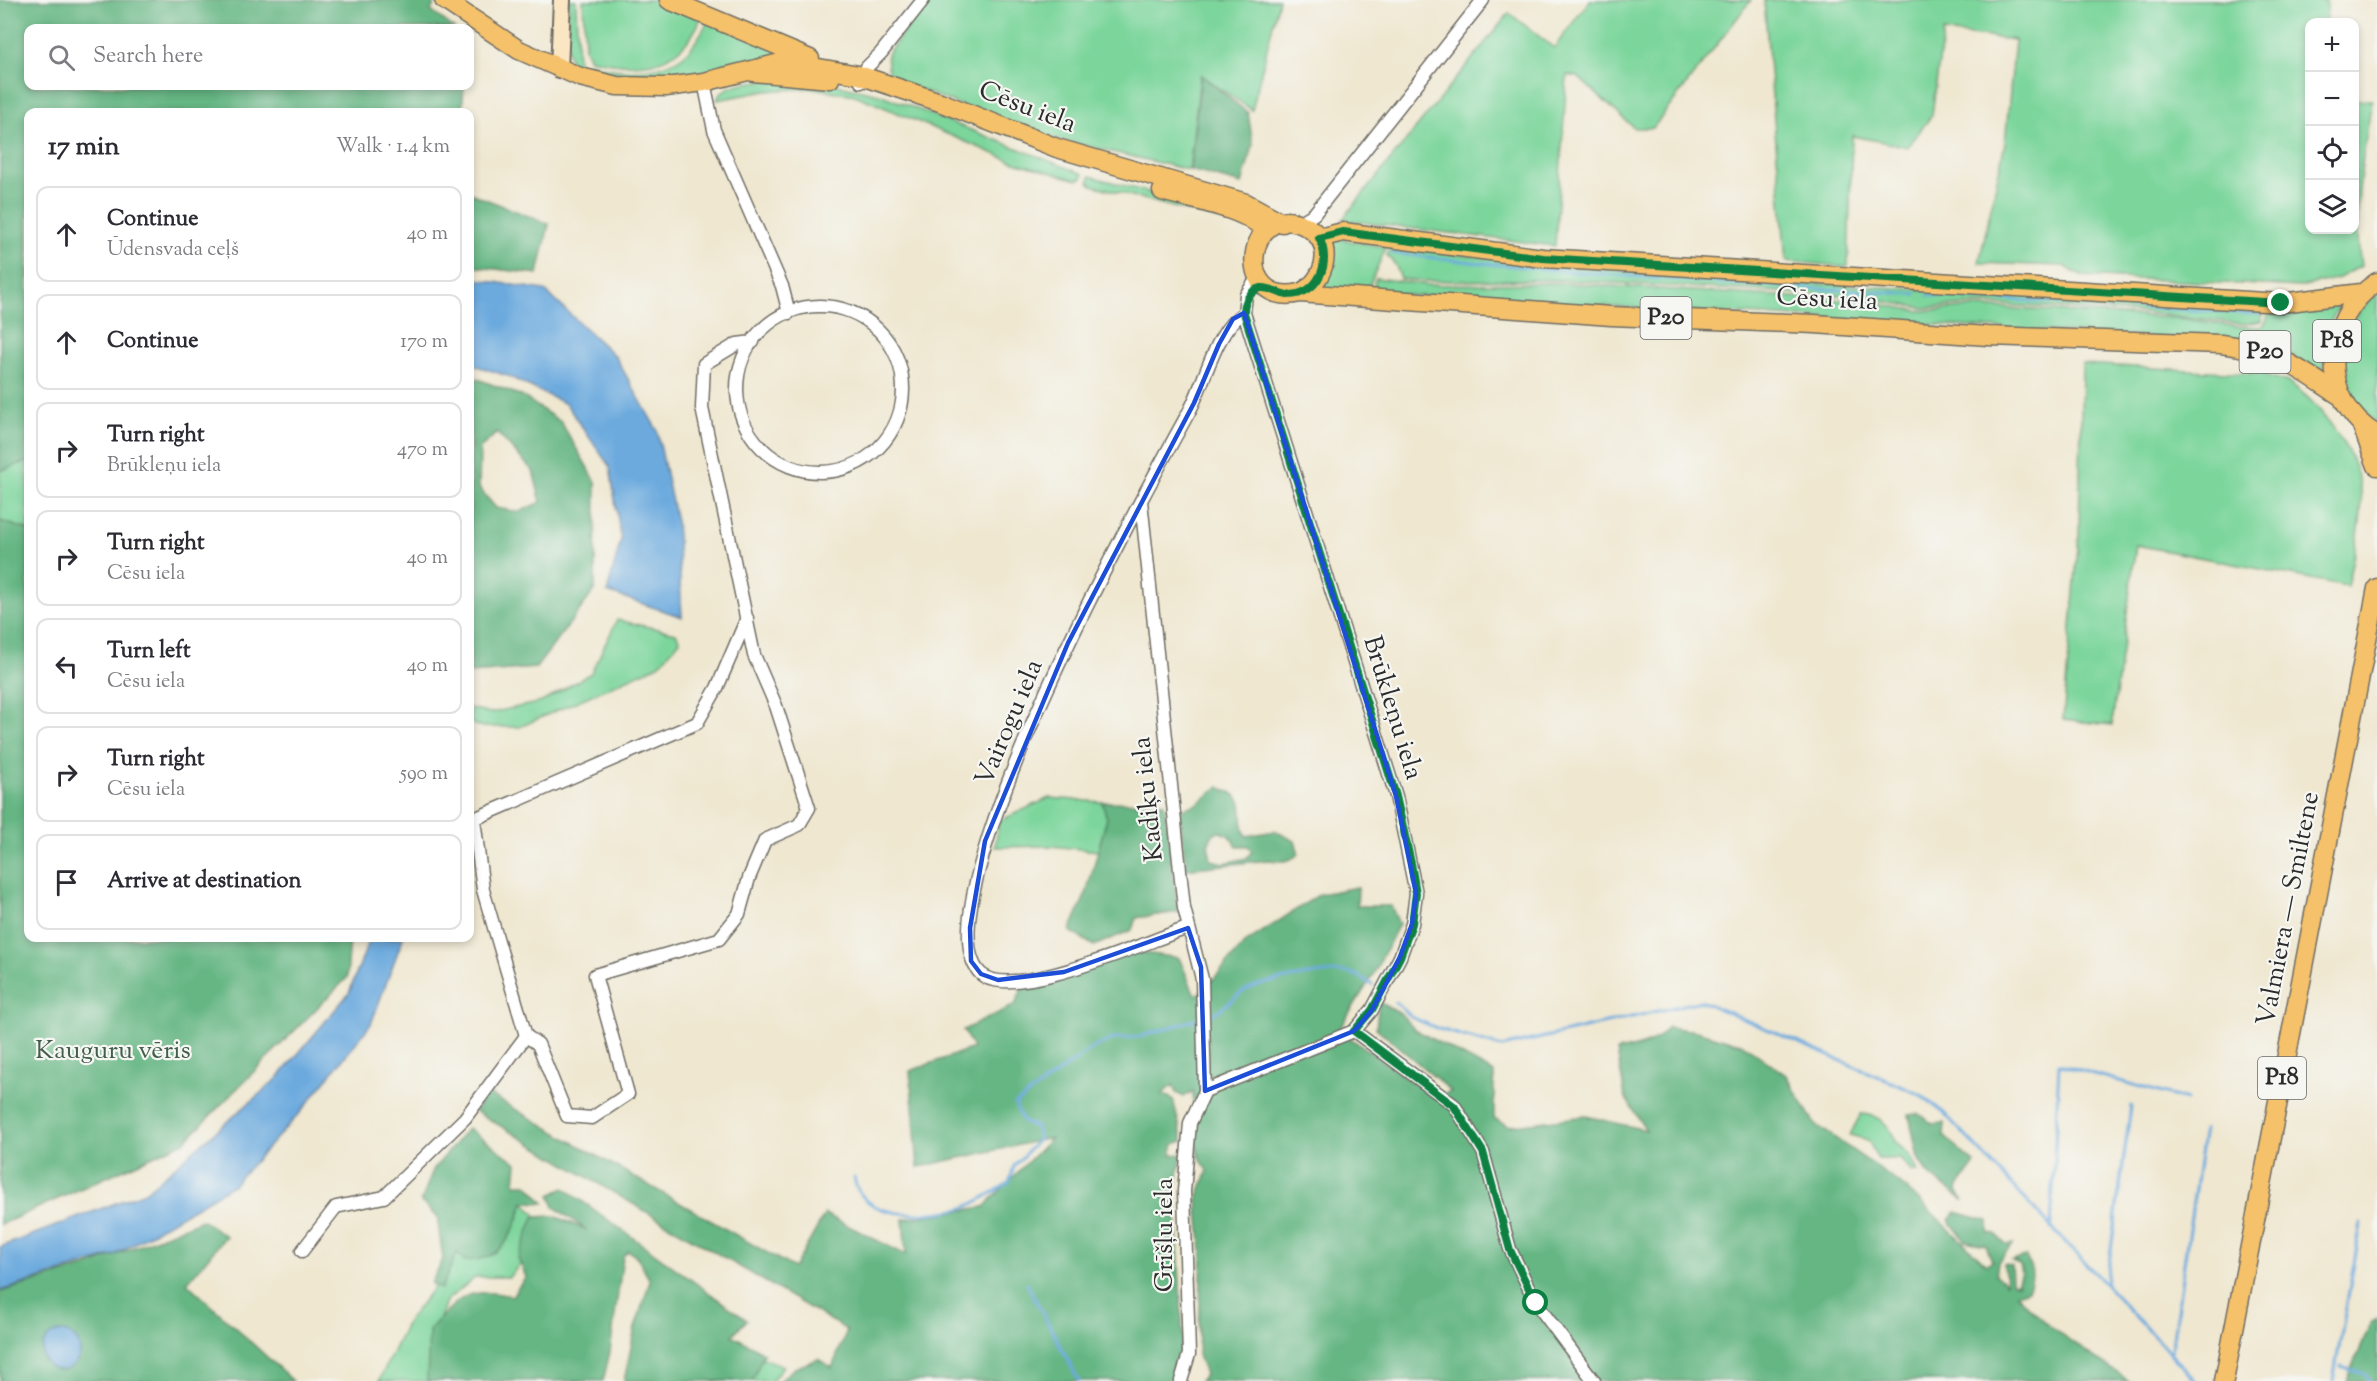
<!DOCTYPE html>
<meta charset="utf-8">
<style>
:root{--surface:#fff;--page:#f2f2f3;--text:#2b2b33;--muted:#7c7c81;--line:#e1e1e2}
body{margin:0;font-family:"Sorts Mill Goudy",serif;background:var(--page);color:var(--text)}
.controls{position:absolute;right:18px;top:18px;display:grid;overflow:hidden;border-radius:12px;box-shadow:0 3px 9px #0003}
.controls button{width:54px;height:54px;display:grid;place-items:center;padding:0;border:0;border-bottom:2px solid var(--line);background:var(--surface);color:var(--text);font:30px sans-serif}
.stop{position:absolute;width:18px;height:18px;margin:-14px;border:4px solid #0b8043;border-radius:50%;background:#fff}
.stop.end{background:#0b8043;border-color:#fff;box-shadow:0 2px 6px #0008}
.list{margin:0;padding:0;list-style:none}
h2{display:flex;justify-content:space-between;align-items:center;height:78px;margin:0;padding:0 24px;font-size:26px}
h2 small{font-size:20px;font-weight:400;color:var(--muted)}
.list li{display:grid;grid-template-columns:39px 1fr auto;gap:18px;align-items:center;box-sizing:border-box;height:96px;margin:0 12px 12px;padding:0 12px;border:2px solid var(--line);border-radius:12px}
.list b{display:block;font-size:22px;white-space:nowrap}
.list p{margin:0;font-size:20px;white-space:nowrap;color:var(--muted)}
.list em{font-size:20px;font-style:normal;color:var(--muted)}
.icon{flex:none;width:33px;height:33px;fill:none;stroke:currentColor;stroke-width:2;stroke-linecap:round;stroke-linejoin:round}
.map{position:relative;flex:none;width:2377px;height:1381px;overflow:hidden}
.search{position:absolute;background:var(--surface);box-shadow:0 3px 9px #0003;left:24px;top:24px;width:450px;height:66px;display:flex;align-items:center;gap:15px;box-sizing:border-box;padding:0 21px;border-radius:12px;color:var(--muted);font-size:22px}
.panel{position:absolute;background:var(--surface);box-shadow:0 3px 9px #0003;left:24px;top:108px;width:450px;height:834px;border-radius:12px}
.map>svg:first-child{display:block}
.green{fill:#7cd59b;stroke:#548063;stroke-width:1.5}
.forest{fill:#65b683;stroke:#487057;stroke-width:1.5;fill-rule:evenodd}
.water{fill:#6caade;stroke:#4c6a84;stroke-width:1.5}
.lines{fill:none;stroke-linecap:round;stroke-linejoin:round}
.stream{stroke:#6caade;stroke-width:3}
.street-casing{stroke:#706d65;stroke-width:15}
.secondary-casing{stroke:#706d65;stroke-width:20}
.primary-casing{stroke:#706d65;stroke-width:21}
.street{stroke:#fff;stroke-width:12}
.secondary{stroke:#fbe6c4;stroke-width:16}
.primary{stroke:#f5c16b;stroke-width:18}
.route{stroke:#0b8043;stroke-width:8}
.marked{fill:none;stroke:#1d4ed8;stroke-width:4.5;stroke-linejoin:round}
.labels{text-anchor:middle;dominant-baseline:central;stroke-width:4.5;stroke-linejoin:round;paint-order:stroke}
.shield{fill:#f6f6f2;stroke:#686867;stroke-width:1.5}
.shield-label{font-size:24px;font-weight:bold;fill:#2b2b2b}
.street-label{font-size:26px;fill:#2b2b2b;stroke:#f6f6f2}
.park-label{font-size:26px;fill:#435e4d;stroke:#f6f6f2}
</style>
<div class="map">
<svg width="2377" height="1381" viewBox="0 0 2377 1381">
<rect width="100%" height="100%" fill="#f6f6f2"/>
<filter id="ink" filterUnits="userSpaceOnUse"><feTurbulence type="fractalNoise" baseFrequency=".0167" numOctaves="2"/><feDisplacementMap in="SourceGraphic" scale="12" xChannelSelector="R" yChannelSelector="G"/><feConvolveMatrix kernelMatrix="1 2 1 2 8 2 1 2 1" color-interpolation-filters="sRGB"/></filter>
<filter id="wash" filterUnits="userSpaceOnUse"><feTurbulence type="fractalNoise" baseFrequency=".008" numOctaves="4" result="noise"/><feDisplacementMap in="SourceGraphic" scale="24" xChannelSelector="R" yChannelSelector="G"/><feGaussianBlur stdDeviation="1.35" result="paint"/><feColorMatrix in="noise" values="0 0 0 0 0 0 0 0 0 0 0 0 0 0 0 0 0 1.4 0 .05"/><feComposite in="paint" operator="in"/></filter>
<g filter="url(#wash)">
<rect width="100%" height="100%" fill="#efe7d0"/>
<path class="green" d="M569,0H576L578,72C560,55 569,25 569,0Z
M583,0H659L701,18C680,70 638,70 590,59L585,48Z
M934,0H1279L1252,110L1200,75L1189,170L1036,134L889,78L887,54L918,14Z
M1590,0H1751L1653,128H1634L1578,77L1567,75L1555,246L1342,220L1509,13L1554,48Z
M1764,0H2326V22H2310V230H2354L2355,100H2372C2363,156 2352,209 2361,266L2339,278L2301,287L2081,276L2064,266L1979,263L2005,143L2015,40L1943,32L1932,115L1908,147L1852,136L1848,267L1786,261Z
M708,21L786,54L672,78L631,80L583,73L585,66L589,64C619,73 658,75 684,55C694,47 702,32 708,21Z
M770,80L821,81L879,94L1083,174L1082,178L1077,180L1011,161L855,95L812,88L766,91L717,100C722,82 755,82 770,80Z
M1090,176L1231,215L1250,228L1092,185L1089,182Z
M1334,238L1386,247L1366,293L1321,290L1332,256Z
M1390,247L1570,267L1740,279L2265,309L2261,321L2245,324L2146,313L1984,304L1923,308L1852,296L1560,280L1424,281L1401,279L1396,266L1387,255Z
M1376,278L1428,285L1561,283L1858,301L1920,311L1981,307L2177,318L2243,327H2261L2266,322L2270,309L2341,304C2325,325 2323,352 2324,378L2286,351L2257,343L1371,293Z
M2377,294V423C2331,389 2332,328 2377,294Z
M2082,364L2262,374C2271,377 2281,379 2289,383C2319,402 2353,449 2360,484C2366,513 2353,556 2347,586L2136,545L2112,725L2063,720L2079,534Z
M28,461V530L0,521V471Z
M617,620L676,633L680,641L659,665L520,727H482L470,723V708L490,713L542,702L591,673Z
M1049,798L1102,802L1107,818L1098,851L1051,846L995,847L999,821Z
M1861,1114C1878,1114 1892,1126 1895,1142L1910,1155L1918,1172H1912L1900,1159H1878L1868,1140L1850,1135Z
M524,1202L539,1219L530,1254L509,1277H476L446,1301L436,1331L456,1381H379L407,1322L445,1273L451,1240Z
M739,1348L783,1366L772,1381H710Z"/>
<path class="forest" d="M0,0H436L431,11L454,28H28V86H464L462,112H28V461L0,471Z
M1201,75L1248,113L1253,145L1242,184L1190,170Z
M470,193L549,224L538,274L470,266Z
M470,376L522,396L561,422L596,482L595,590L536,668L470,673ZM497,433L533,471L541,502L519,512L496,508L479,488L480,448Z
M0,521L28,530V938H350L347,978L184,1142L0,1225Z
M1218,787C1255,799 1235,812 1246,836L1275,831L1295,841L1299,854C1289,862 1282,862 1270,860L1186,869L1179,810L1197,804ZM1221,832L1228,835L1237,846H1248L1252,851L1247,858L1224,863L1211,860L1208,844L1214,833Z
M1102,802L1164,803L1178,912L1136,918L1132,930L1094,946L1070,931L1087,891L1107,818Z
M1358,887L1357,906H1391L1399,924L1373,975L1339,1030L1436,1099L1451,1091L1376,1028L1379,1002L1401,1014L1414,1029L1494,1073V1118L1508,1126L1586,1116L1646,1130L1625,1097L1617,1051C1639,1047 1654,1045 1668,1027L1696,1031L1744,1045L1786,1075L1814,1123L1906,1188L1986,1264L1992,1261L1986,1245L1965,1241L1949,1220L1956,1212L1988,1221V1233L1995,1234L2006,1245L2013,1244L1998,1262L1996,1275L2006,1283L2004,1264L2011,1265L2012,1282L2017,1284L2021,1272L2019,1264L2012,1261L2026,1257C2033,1270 2034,1277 2028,1290L2016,1294L2049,1326L2129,1381H1200L1205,1375L1198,1355L1202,1253L1197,1199L1208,1170C1190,1151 1195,1116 1193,1091L1184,1097L1176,1093L1173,1085L1162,1094L1173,1099L1183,1141L1174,1144L1171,1155L1182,1154L1175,1192L1183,1339L1172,1381H779L795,1368L818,1359L832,1368L847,1330L475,1111L487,1093L794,1268L825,1214L906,1255L903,1219L984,1207L1051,1138L918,1167L910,1071L973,1048L963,1030L1015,1005L1023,986L1131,951L1179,958L1195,995L1203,991L1245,943L1320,894Z
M1919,1114L1933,1124L1945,1123L1944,1136L1975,1164L1958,1186L1957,1191L1964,1201L1928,1174L1918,1158L1909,1115Z
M468,1128L517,1163L515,1184H527L544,1203L524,1202C514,1233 503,1261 465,1261L457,1253L441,1289L431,1284L443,1259L437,1216L421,1202L433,1170Z
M564,1188L747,1320L732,1335L764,1353L752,1381H624L635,1328L650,1281L637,1257L628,1251L623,1256L610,1352L603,1381H427L429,1330C461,1297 464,1286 512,1296L526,1277L518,1258L534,1217L555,1216L587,1230L554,1207L550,1195Z
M202,1220L226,1236L187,1283L293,1381H0V1292L88,1266Z
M2377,1318V1381H2347L2371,1323Z"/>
<path class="water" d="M470,278L544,290L615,356L657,430L677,526L682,617L607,592L621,540L610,467L566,404L508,376L470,364Z
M370,938H403L371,1024L300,1113L233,1185L115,1255L0,1291V1247L145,1192L277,1079L349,993Z
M42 1351a19 19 0 1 1 38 0a19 19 0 1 1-38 0Z"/>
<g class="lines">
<path class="stream" d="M1392,253C1566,274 1741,285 1916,294
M1928,295L2261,314
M1395,1002L1413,1018L1439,1029L1502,1047L1701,1001L1919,1094L1944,1113L2196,1381
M1208,1016C1225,1011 1234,994 1250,988C1267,981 1325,971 1343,972C1354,972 1364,979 1372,985
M854,1178C862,1222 925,1216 960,1209C973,1206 996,1190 1009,1183L1014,1166L1039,1139L1036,1127L1023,1122L1015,1104L1091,1049L1112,1039L1139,1037L1197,1019
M2051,1229L2059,1064L2187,1100
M1027,1284L1079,1381
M2106,1285L2131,1106
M2171,1352L2204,1128
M2341,1367L2365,1374L2370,1381
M2333,1381L2361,1224"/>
</g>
</g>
<g filter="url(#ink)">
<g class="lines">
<defs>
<path id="street" d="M704,82L714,130L782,286L789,313
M861,82L867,67L881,53L923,0
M1299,223L1314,214L1483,0
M737 389a83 83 0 1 1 166 0a83 83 0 1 1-166 0Z
M1141,501L1184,908L1202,979L1205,1091L1190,1123L1184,1191L1189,1354L1181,1381
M1188,928C1149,940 1010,1004 980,973C915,906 1147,488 1190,410C1205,382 1216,328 1244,313
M1354,1031L1454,1105L1483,1152L1510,1249L1536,1303L1594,1381
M526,1036L538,1044L567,1116L592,1118L628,1094L595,975L719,939L739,914L749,878L765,840L799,825L809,808L776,706L754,655L702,408L704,364L737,344L753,342
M1205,1091L1354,1031L1372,1010L1400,957L1412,924L1416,893L1396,796L1244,313L1246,295L1258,277
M302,1251L336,1207L384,1197L465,1118L526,1036L483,890L474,819L697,723L717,688L747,618"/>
<path id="secondary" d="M559,69L562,0"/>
<path id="primary" d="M444,0L519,50L580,77L617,86L666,87L704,82L784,62L859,75L940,102L1057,148L1246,203L1283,223
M669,0L810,59
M753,72L830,79
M1162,191C1189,199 1249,209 1265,231
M1319,238L1343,232L1543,258L2281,303L2361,293
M2377,282C2322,318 2318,401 2377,435
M1300,293C1326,281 1336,243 1307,227C1247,195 1230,309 1300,293L1611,316L1815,324L1988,336L2221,344C2278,351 2293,365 2339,395
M2362,426L2377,466
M2224,1381L2377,588"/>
</defs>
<use href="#street" class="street-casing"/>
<use href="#secondary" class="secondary-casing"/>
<use href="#primary" class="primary-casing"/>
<use href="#street" class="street"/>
<use href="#secondary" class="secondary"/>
<use href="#primary" class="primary"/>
</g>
</g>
<g class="lines" filter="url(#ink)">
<path class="route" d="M1536,1303L1510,1250L1483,1152L1454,1106L1354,1031L1372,1010L1400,957L1412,924L1416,893L1411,863L1396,796L1244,313C1244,302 1250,290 1261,288C1271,287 1278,294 1288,295C1319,295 1332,262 1319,238L1343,232L1543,258L2281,303"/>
</g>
<path class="marked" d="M1244,313L1396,796L1416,893L1412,924L1400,957L1372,1010L1354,1031L1205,1091L1201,967L1188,928L1064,972L998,980L981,974L971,961L970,928L985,841L1068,643L1194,403L1219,344L1233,319Z"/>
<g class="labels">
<g class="shield">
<rect x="1640.5" y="297" width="51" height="42" rx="4.5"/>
<rect x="2313" y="320" width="48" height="42" rx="4.5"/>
<rect x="2239.5" y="331" width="51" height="42" rx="4.5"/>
<rect x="2258" y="1057" width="48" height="42" rx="4.5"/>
</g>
<g class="shield-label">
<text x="1666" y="318">P20</text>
<text x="2337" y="341">P18</text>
<text x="2265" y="352">P20</text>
<text x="2282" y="1078">P18</text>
</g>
<g class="street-label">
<text transform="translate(1027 108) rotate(21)">Cēsu iela</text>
<text transform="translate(1827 300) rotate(3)">Cēsu iela</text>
<text transform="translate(1392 708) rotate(73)">Brūkleņu iela</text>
<text transform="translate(1010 723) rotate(-67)">Vairogu iela</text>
<text transform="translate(1149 799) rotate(-96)">Kadiķu iela</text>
<text transform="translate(2289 909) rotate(-79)">Valmiera — Smiltene</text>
<text transform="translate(1165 1235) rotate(-90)">Grīšļu iela</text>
</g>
<g class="park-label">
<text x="113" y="1051">Kauguru vēris</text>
</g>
</g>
</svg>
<div class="controls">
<button>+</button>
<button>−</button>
<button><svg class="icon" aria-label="locate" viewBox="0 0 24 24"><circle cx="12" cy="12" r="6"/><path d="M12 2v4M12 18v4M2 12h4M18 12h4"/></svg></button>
<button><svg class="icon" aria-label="layers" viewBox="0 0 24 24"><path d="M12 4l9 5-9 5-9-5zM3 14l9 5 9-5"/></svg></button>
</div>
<div class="stop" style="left:1536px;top:1303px"></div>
<div class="stop end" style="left:2281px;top:303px"></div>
<div class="search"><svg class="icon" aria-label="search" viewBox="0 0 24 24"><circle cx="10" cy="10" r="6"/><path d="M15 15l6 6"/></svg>Search here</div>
<section class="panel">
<h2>17 min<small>Walk · 1.4 km</small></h2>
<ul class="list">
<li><svg class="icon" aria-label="ahead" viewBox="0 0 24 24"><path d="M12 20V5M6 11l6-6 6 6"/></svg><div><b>Continue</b><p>Ūdensvada ceļš</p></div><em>40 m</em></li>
<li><svg class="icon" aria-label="ahead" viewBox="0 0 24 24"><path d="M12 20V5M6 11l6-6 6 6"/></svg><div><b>Continue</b></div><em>170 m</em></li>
<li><svg class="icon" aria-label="right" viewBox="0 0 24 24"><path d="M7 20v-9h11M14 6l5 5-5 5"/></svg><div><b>Turn right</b><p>Brūkleņu iela</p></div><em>470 m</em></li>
<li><svg class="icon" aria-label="right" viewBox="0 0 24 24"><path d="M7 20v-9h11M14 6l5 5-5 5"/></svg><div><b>Turn right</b><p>Cēsu iela</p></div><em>40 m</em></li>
<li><svg class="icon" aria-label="left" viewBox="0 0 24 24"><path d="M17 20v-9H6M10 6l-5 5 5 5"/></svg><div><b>Turn left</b><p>Cēsu iela</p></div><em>40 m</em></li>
<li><svg class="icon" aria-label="right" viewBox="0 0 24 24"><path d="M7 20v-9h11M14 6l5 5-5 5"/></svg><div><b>Turn right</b><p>Cēsu iela</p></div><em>590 m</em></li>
<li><svg class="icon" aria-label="arrive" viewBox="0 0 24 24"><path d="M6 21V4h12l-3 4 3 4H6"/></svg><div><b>Arrive at destination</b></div></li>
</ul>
</section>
</div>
